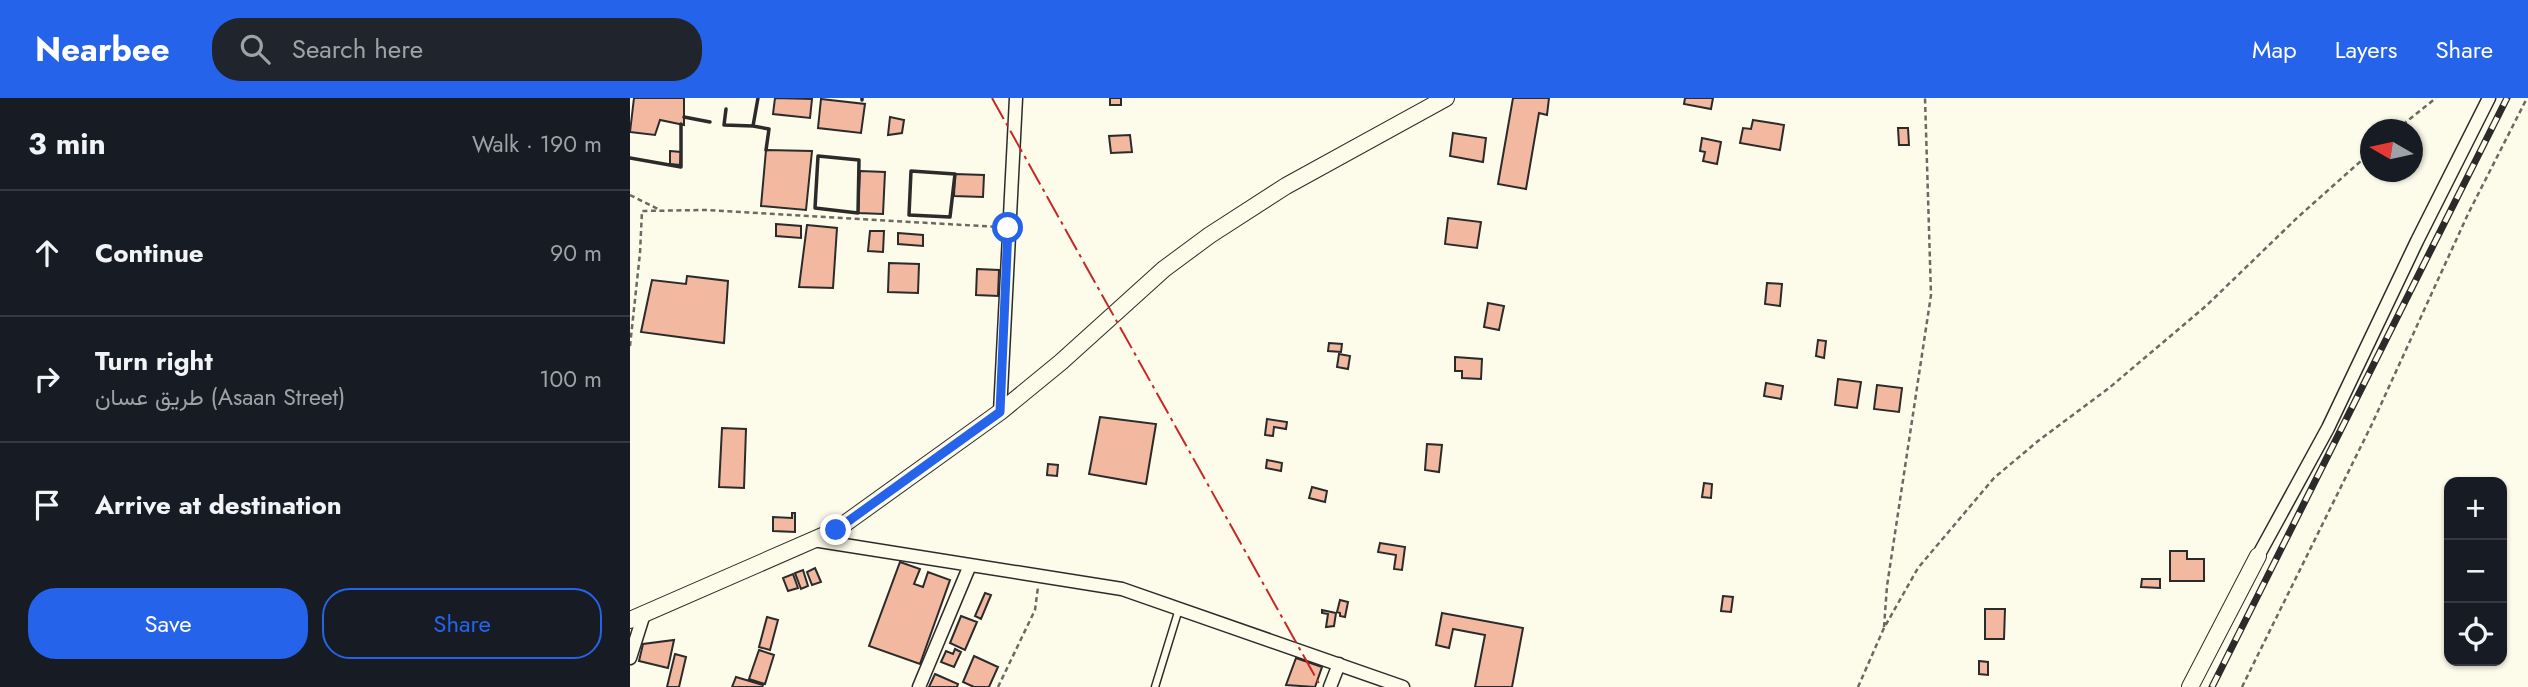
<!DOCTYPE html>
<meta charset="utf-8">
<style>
:root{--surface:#171b24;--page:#20242c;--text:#f1f3f6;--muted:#9ea1a6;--line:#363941;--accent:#2563eb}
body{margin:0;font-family:Jost,Vazirmatn,sans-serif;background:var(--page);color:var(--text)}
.controls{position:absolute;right:21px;bottom:21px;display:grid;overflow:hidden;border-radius:14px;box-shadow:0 2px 5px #0004}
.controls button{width:63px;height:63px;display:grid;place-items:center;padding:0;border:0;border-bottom:2px solid var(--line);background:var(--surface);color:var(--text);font:35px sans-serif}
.compass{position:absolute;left:1730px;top:21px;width:63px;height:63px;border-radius:50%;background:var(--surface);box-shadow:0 2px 5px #0004;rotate:279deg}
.stop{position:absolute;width:21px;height:21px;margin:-16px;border:5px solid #2563eb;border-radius:50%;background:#fff}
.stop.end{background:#2563eb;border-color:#fff;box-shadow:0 2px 7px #0008}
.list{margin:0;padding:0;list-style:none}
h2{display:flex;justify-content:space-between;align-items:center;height:91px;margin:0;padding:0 28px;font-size:30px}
h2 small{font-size:23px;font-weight:400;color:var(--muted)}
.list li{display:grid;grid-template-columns:46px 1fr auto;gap:21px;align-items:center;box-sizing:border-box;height:126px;padding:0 28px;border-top:2px solid var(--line)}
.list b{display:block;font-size:26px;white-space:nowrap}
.list p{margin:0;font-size:23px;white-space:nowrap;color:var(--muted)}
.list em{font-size:23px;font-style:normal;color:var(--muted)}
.actions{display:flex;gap:14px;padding:21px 28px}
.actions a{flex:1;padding:16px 0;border:2px solid var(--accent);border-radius:28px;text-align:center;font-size:24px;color:var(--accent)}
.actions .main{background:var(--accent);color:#fff}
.icon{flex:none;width:38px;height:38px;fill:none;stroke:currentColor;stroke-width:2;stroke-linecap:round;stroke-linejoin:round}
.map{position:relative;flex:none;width:1898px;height:589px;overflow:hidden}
header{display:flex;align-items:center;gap:42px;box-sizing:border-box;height:98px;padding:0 35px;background:var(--accent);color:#fff}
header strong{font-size:33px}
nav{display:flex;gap:38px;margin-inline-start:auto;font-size:24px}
.search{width:490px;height:63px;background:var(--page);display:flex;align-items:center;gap:18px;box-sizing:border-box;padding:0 24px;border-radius:28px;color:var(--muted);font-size:26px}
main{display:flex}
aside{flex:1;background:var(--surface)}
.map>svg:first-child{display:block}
.building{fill:#f2b8a0;stroke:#2b2b2b;stroke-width:2}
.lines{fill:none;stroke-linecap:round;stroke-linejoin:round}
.service-casing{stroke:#2b2b2b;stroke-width:9}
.minor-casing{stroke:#2b2b2b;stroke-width:15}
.tertiary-casing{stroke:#2b2b2b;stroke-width:18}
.path{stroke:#6a6964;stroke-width:2.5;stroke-dasharray:5 3.5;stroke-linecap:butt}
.service{stroke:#fdfbea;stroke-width:6}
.minor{stroke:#fdfbea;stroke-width:12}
.tertiary{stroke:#fdfbea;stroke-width:16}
.rail-casing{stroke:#2b2b2b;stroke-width:7}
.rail{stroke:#fdfbea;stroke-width:4.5;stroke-dasharray:13;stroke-linecap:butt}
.wall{stroke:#2b2b2b;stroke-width:3.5}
.power{stroke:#c62828;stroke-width:2;stroke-dasharray:24 5 3.5 5;stroke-linecap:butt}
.route{stroke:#2563eb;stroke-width:9}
</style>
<header>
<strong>Nearbee</strong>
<div class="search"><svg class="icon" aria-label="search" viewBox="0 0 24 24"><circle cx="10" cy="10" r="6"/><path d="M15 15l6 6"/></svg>Search here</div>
<nav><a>Map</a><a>Layers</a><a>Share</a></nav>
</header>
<main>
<aside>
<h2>3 min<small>Walk · 190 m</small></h2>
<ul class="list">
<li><svg class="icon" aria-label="ahead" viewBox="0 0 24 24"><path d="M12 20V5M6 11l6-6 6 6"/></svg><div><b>Continue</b></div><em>90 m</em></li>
<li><svg class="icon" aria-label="right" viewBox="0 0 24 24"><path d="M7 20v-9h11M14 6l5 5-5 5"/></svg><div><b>Turn right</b><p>طريق عسان (Asaan Street)</p></div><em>100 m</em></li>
<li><svg class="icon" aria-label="arrive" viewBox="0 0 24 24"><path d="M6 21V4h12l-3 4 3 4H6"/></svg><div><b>Arrive at destination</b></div></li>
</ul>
<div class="actions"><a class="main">Save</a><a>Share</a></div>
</aside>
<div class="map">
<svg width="1898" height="589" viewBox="0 0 1898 589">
<rect width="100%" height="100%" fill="#fdfbea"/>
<path class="building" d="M4,0H54V27L30,22L25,37L0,34Z
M145,0L182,1L180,20L143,16Z
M480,0H491V7H480Z
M883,0H919L917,17L909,15L896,91L868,86Z
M1055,0H1083L1081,11L1054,6Z
M191,1L235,6L231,35L188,30Z
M260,19L274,22L272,35L258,37Z
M1123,22L1154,27L1150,52L1110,45L1113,30L1121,31Z
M1268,30H1278L1279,47H1269Z
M823,35L856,40L853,64L820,58Z
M500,37L502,54L481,55L479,38Z
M1072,40L1091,44L1087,66L1073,63L1075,54L1070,53Z
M136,52L182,53L176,112L131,108Z
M40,53L51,54L50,67L40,66Z
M230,73L255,74L253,116L228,115Z
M325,76L354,77L353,99L324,98Z
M818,120L851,124L847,150L815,146Z
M146,126L171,128V140L146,138Z
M177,127L207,130L203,190L169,189Z
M240,133H254L253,154L238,153Z
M268,135L293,137V148L268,146Z
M259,165L289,166L288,195L258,194Z
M347,171L369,172L368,198L346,197Z
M57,178L98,183L94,245L11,234L22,182L56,186Z
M1137,185L1152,186L1150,208L1135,206Z
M858,205L874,208L869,232L854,229Z
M1188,242L1196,243L1194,260L1186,258Z
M699,245L712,246L711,254L698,253Z
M709,256L720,258L718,271L707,269Z
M825,259L852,261L851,281L832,280V273H825Z
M1208,281L1231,284L1227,310L1205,307Z
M1136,285L1153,288L1151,301L1134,298Z
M1247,287L1272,290L1269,314L1244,311Z
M470,319L526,326L516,386L459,376Z
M637,321L657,324L656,331L644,329L643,338L635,337Z
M92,330L116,331L114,390L89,389Z
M797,346L812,347L809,374L795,372Z
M637,362L652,365L651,373L636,370Z
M418,366L428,367L427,378L417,377Z
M1074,385L1082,386L1081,400L1072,399Z
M682,389L697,393L695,404L679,400Z
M162,415H165V434L143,433V419L162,420Z
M750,445L775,449L772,472L764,471L766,457L748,454Z
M1540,453H1557V461H1574V483H1540Z
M270,464L290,471L284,486L293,489L298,474L320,482L290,566L239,548Z
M185,470L191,484L182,487L177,474Z
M173,472L178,488L171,491L165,475Z
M163,476L168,490L158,493L153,480Z
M1512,481H1530V490L1511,489Z
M355,495L361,497L351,521L345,518Z
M1093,498L1103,499L1101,514L1091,513Z
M710,502L718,504L715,519L710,518V515L707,514Z
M1355,511H1375L1374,541H1355Z
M692,512L706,515L704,528L696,529L698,516L692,515Z
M812,515L893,530L882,589H845L855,537L823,531L819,550L806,547Z
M331,518L347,524L335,552L320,545Z
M137,519L148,522L140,552L129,549Z
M44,542L38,570L9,563L13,546Z
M325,551L331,554L324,569L311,564L316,553L323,556Z
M129,552L144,557L135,586L119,581Z
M45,556L56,559L49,589H37Z
M344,558L368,569L359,589H344L333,584Z
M666,560L692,569L685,589L656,587Z
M1349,563L1358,564V577L1349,576Z
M305,576L328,586L327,589H299Z
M106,579L133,587L132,589H102Z"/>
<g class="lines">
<defs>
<path id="service" d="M525,589L549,511"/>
<path id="minor" d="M370,314L386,0
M183,442L492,491L773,589
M1628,458L1698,330L1787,143L1859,0
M0,560L14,516
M289,589L340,467
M700,589L709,566"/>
<path id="tertiary" d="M0,522L206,432L370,314L431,264L534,171L580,137L656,88L816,0
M1560,589L1628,458"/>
</defs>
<use href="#service" class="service-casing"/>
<use href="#minor" class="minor-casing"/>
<use href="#tertiary" class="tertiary-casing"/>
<path class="path" d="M1766,32L1806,0
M0,97L28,111
M0,248L10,155L12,113L75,112L368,129
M1254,529L1257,488L1301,197L1295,0
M368,589L405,512L408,489
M1228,589L1254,530L1288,470L1364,380L1408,343L1479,290L1576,208L1668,119L1741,54
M1612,589L1742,326L1838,116L1897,0"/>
<use href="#service" class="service"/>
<use href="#minor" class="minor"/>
<use href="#tertiary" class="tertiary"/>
<defs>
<path id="rail" d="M1582,589L1877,0"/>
</defs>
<use href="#rail" class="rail-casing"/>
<use href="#rail" class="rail"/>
<path class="wall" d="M128,0L123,28L139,31L136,52
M232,2V0
M96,11L94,27L123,28
M54,19L80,24
M188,58L229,62L228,115L185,110Z
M0,60L51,69V26
M281,73L325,76L320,119L279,117Z"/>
<path class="power" d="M362,0L691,589"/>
</g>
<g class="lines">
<path class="route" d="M206,432L370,314L378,130"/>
</g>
</svg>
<div class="controls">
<button>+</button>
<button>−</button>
<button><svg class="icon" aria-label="locate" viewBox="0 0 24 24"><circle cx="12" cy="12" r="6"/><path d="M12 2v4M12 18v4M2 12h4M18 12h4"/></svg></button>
</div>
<svg class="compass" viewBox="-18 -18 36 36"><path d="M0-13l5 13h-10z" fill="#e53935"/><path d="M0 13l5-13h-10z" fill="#9ea1a6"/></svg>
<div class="stop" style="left:378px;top:130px"></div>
<div class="stop end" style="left:206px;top:432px"></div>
</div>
</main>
